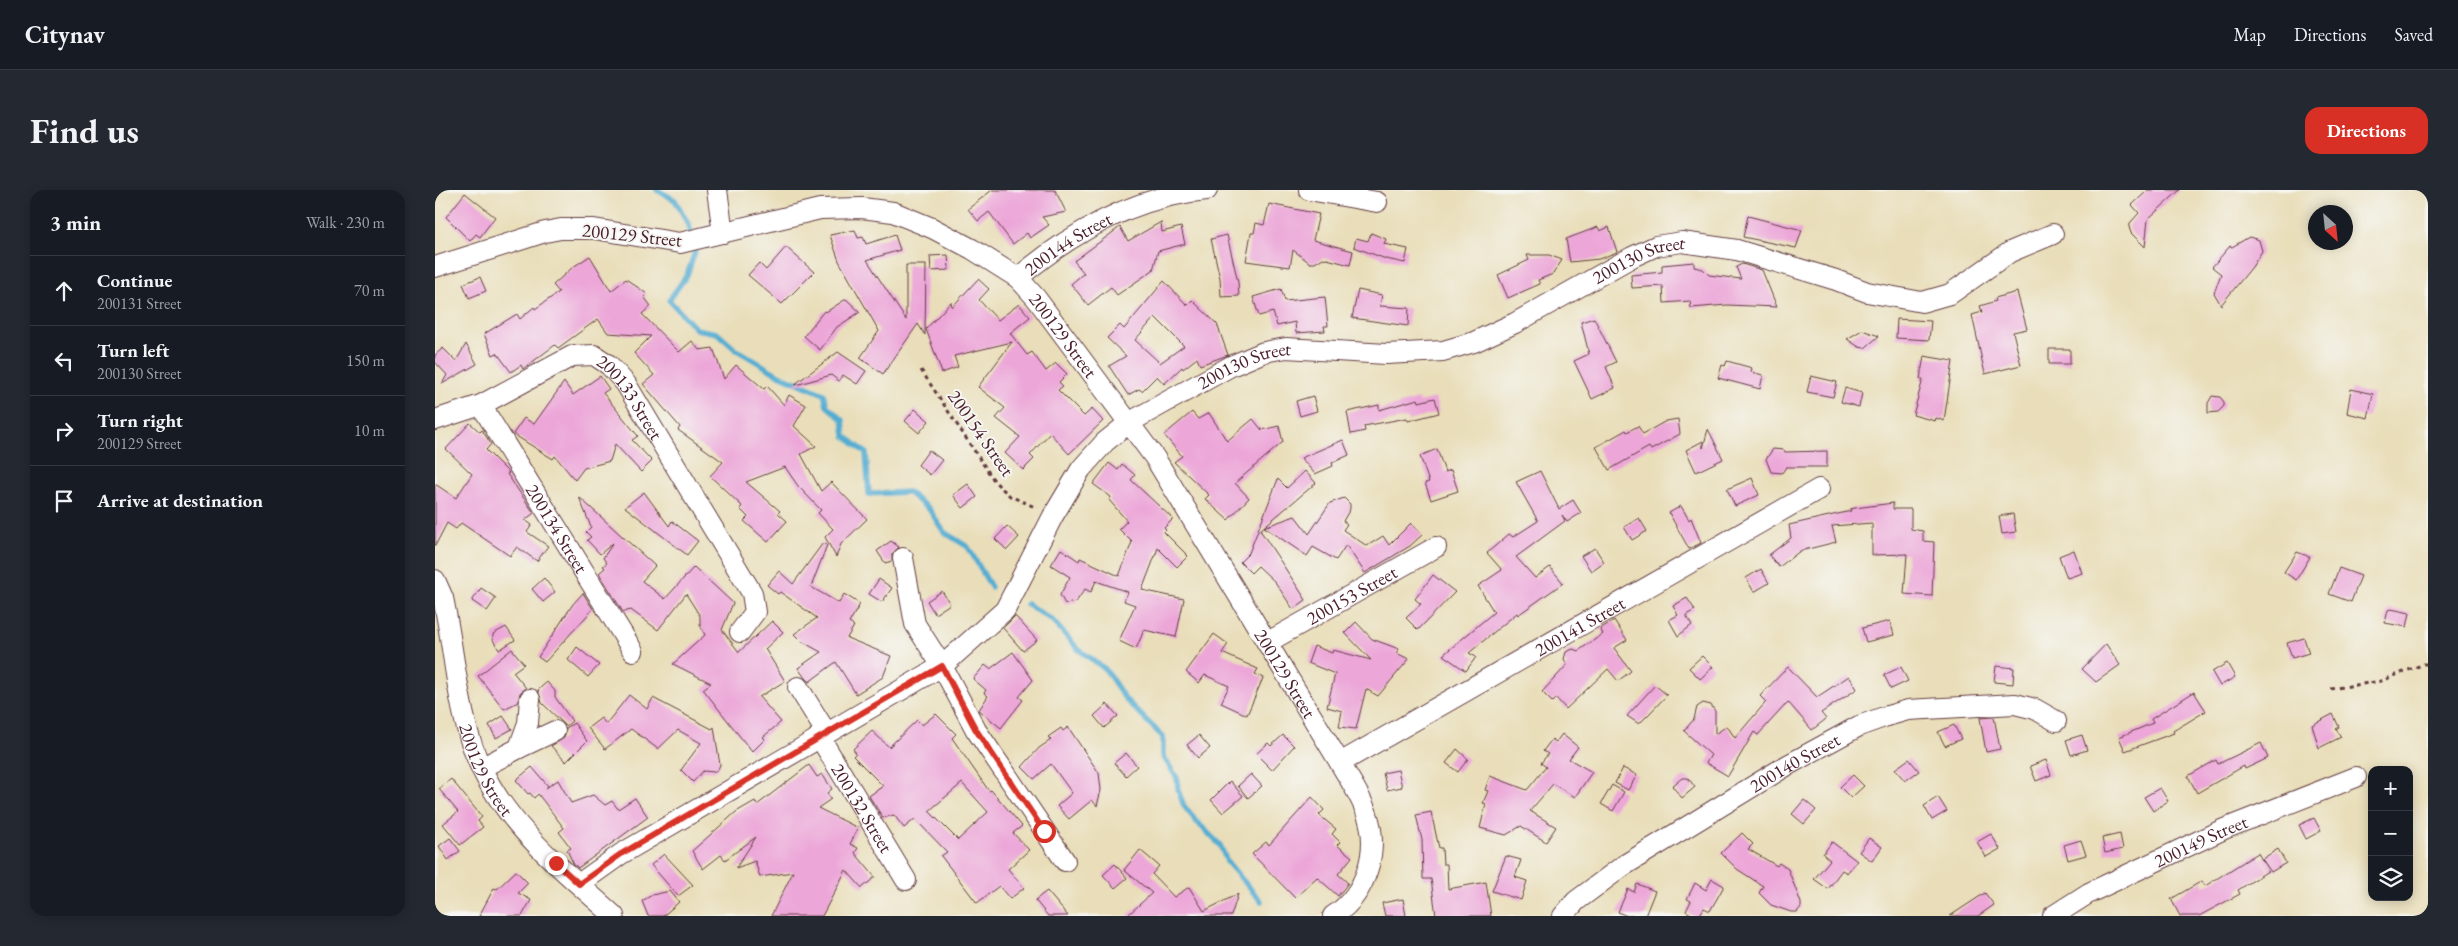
<!DOCTYPE html>
<meta charset="utf-8">
<style>
:root{--surface:#171b24;--page:#242831;--text:#f1f3f6;--muted:#9ea1a6;--line:#363941;--accent:#d93025}
body{margin:0;font-family:"EB Garamond",serif;background:var(--page);color:var(--text)}
.controls{position:absolute;right:15px;bottom:15px;display:grid;overflow:hidden;border-radius:10px;box-shadow:0 2px 12px #0003}
.controls button{width:45px;height:45px;display:grid;place-items:center;padding:0;border:0;border-bottom:1px solid var(--line);background:var(--surface);color:var(--text);font:25px sans-serif}
.compass{position:absolute;left:1873px;top:15px;width:45px;height:45px;border-radius:50%;background:var(--surface);box-shadow:0 2px 12px #0003;rotate:153deg}
.stop{position:absolute;width:15px;height:15px;margin:-11px;border:4px solid #d93025;border-radius:50%;background:#fff}
.stop.end{background:#d93025;border-color:#fff;box-shadow:0 1px 5px #0008}
.list{margin:0;padding:0;list-style:none}
h2{display:flex;justify-content:space-between;align-items:center;height:65px;margin:0;padding:0 20px;font-size:21px}
h2 small{font-size:16px;font-weight:400;color:var(--muted)}
.list li{display:grid;grid-template-columns:32px 1fr auto;gap:15px;align-items:center;box-sizing:border-box;height:70px;padding:0 20px;border-top:1px solid var(--line)}
.list b{display:block;font-size:19px;white-space:nowrap}
.list p{margin:0;font-size:16px;white-space:nowrap;color:var(--muted)}
.list em{font-size:16px;font-style:normal;color:var(--muted)}
.icon{flex:none;width:28px;height:28px;fill:none;stroke:currentColor;stroke-width:2;stroke-linecap:round;stroke-linejoin:round}
.map{position:relative;flex:none;width:1993px;height:726px;overflow:hidden;border-radius:15px}
header{display:flex;align-items:center;gap:30px;box-sizing:border-box;height:70px;padding:0 25px;background:var(--surface);border-bottom:1px solid var(--line)}
header strong{font-size:24px}
nav{display:flex;gap:28px;margin-inline-start:auto;font-size:18px}
.intro{display:flex;align-items:center;justify-content:space-between;box-sizing:border-box;height:120px;padding:0 30px}
h1{margin:0;font-size:35px}
.button{padding:12px 22px;border-radius:15px;background:var(--accent);color:#fff;font-size:18px;font-weight:700}
main{display:flex;gap:30px;padding:0 30px}
aside{flex:1;background:var(--surface);border-radius:15px;box-shadow:0 2px 12px #0003}
.map>svg:first-child{display:block}
.lines{fill:none;stroke-linecap:round;stroke-linejoin:round}
.stream{stroke:#55add2;stroke-width:5.5}
.building{fill:#eca6d8;fill-rule:evenodd}
.minor-casing{stroke:#623c40;stroke-width:22}
.path{stroke:#623c40;stroke-width:3;stroke-dasharray:4 4;stroke-linecap:butt}
.minor{stroke:#fff;stroke-width:20}
.route{stroke:#d93025;stroke-width:6}
.labels{text-anchor:middle;dominant-baseline:central;stroke-width:4;stroke-linejoin:round;paint-order:stroke}
.street-label{font-size:19px;fill:#4a1f2b;stroke:#f6f6f2}
</style>
<header>
<strong>Citynav</strong>
<nav><a>Map</a><a>Directions</a><a>Saved</a></nav>
</header>
<div class="intro"><h1>Find us</h1><a class="button">Directions</a></div>
<main>
<aside>
<h2>3 min<small>Walk · 230 m</small></h2>
<ul class="list">
<li><svg class="icon" aria-label="ahead" viewBox="0 0 24 24"><path d="M12 20V5M6 11l6-6 6 6"/></svg><div><b>Continue</b><p>200131 Street</p></div><em>70 m</em></li>
<li><svg class="icon" aria-label="left" viewBox="0 0 24 24"><path d="M17 20v-9H6M10 6l-5 5 5 5"/></svg><div><b>Turn left</b><p>200130 Street</p></div><em>150 m</em></li>
<li><svg class="icon" aria-label="right" viewBox="0 0 24 24"><path d="M7 20v-9h11M14 6l5 5-5 5"/></svg><div><b>Turn right</b><p>200129 Street</p></div><em>10 m</em></li>
<li><svg class="icon" aria-label="arrive" viewBox="0 0 24 24"><path d="M6 21V4h12l-3 4 3 4H6"/></svg><div><b>Arrive at destination</b></div></li>
</ul>
</aside>
<div class="map">
<svg width="1993" height="726" viewBox="0 0 1993 726">
<rect width="100%" height="100%" fill="#f6f6f2"/>
<filter id="ink" filterUnits="userSpaceOnUse"><feTurbulence type="fractalNoise" baseFrequency=".02" numOctaves="2"/><feDisplacementMap in="SourceGraphic" scale="10" xChannelSelector="R" yChannelSelector="G"/><feConvolveMatrix kernelMatrix="1 2 1 2 8 2 1 2 1" color-interpolation-filters="sRGB"/></filter>
<filter id="wash" filterUnits="userSpaceOnUse"><feTurbulence type="fractalNoise" baseFrequency=".0096" numOctaves="4" result="noise"/><feDisplacementMap in="SourceGraphic" scale="20" xChannelSelector="R" yChannelSelector="G"/><feGaussianBlur stdDeviation="1.12" result="paint"/><feColorMatrix in="noise" values="0 0 0 0 0 0 0 0 0 0 0 0 0 0 0 0 0 1.4 0 .05"/><feComposite in="paint" operator="in"/></filter>
<g filter="url(#wash)">
<rect width="100%" height="100%" fill="#e9deb9"/>
<g class="lines">
<path class="stream" d="M222,0L240,10L254,35L260,62L252,85L234,110L261,139L282,143L300,159L344,185L389,204L392,216L408,230L410,246L431,263L434,304L473,302L494,319L509,342L533,357L556,397
M592,414L617,430L643,459L670,479L691,510L728,547V566L742,588L743,600L749,616L761,631L785,655L792,672L826,711"/>
</g>
<g id="blocks">
<path class="building" d="M557,0H620L631,22L607,27L614,35L595,48L592,43L578,54L554,22L543,31L533,19Z
M1713,0H1745L1713,29L1710,57L1696,43L1694,37L1696,32L1704,23L1697,15Z
M30,3L60,27L45,47L41,44L35,51L11,27Z
M834,14L884,24L878,50L918,61L915,75L888,68L880,73H875L858,60L855,77L811,71L816,43H819L821,33L829,35Z
M1313,26L1367,40L1361,58L1308,47Z
M726,32L727,42L746,37L750,54L723,61L718,80L682,105L676,97L653,115L636,94L649,83L639,71L685,37L693,51Z
M1163,37L1165,41L1174,37L1182,62L1164,69L1135,72L1131,49Z
M420,40L423,48L428,47L431,54L460,45L465,60L432,70L471,130V75H491L490,145L483,134L448,184L425,168L444,141L404,71L395,45Z
M936,43L951,49L949,54L973,59L970,73L951,69L919,57L921,48L933,51Z
M792,45L803,92L804,106L786,107L785,88L776,49Z
M1814,47L1824,50L1827,61L1817,77L1786,115L1779,103L1786,84L1777,77L1795,56L1797,57Z
M351,57L379,82L347,114L313,85L324,73L331,80Z
M513,65L514,80L496,81L495,66Z
M1092,65H1114L1127,70L1118,84L1103,90L1105,94L1073,108L1063,85L1094,70Z
M155,66L176,101L191,89L212,104L209,107L216,116L207,124L244,162L257,151L264,160L278,158L289,189L301,175L329,199L332,196L349,215L354,205L371,215L359,236L381,256L366,264L386,301L396,292L432,329L406,354L401,367L390,347L398,339L383,323L386,320L363,296L350,277L311,292L345,321L343,323L352,331L333,352L309,331L313,327L305,319L307,316L275,286L288,272L243,240L245,237L208,194L219,185L199,163L216,146L173,143L163,129L123,158L120,155L88,179L86,175L76,182L62,163L58,165L49,144L82,124L85,129L99,117L100,119L124,102L118,95L138,77Z
M1259,72V77L1268,79L1274,85L1306,89L1301,77L1307,74L1327,80L1342,117L1292,115L1256,118L1255,111L1229,113L1228,96L1197,98L1196,85L1227,82V75Z
M45,87L51,101L34,108L28,94Z
M543,89L554,99L544,110L563,130L584,114L595,127L575,143L592,165L597,162L611,181L621,173L632,184L624,192L628,196L623,200L649,226L657,219L668,231L634,264L615,243L595,265L599,269L588,280L570,263L585,247L561,228L570,218L543,197L577,152L519,166L523,177L507,183L491,139L516,112L517,117Z
M729,91L752,115L757,110L782,134L793,165L765,175L762,168L748,179L747,177L729,194L722,186L707,201L704,199L693,205L674,176L691,166L672,148L685,135L689,139ZM720,127L749,156L725,173L700,150Z
M846,99L850,111L890,107L893,136H889L890,141L861,143L860,132L842,136L838,122L824,126L818,107Z
M923,100L947,105L945,116L974,118L973,136L917,128Z
M1582,102L1592,139L1578,142L1586,175L1550,184L1537,125L1547,122L1545,116L1561,111L1560,108Z
M411,109L425,122L402,137L385,160L369,146L389,121L391,122Z
M1159,128L1181,172L1171,177L1180,198L1157,209L1139,171L1154,164L1146,132Z
M1462,129L1496,131L1494,150L1461,148Z
M1427,140L1444,146L1430,158L1424,157L1412,149Z
M31,154L42,174L7,194L12,185L0,172V165L8,158L21,171Z
M1614,159H1635V174H1614Z
M403,162L431,181L422,194L408,185L404,191L396,185L361,195L360,194Z
M1489,166L1518,171L1509,231L1501,228L1500,231L1478,225L1488,189H1485Z
M1292,171L1317,178L1316,182L1328,185L1325,199L1283,188L1287,175L1290,176Z
M165,186L174,199L168,203L203,246L197,250L217,271L206,282L180,254L175,271L149,278L140,290L120,266L118,269L78,244L89,228L99,234L129,192L138,205Z
M1376,186L1402,192L1398,207L1372,202Z
M1410,198L1427,203L1424,217L1406,212Z
M1916,199L1938,204L1933,228L1912,223Z
M878,206L882,221L865,226L861,211Z
M1777,206L1785,207L1789,212V216L1783,222L1773,223V213Z
M1000,208L1004,223L973,231L972,228L929,236L930,241L916,244L912,222L944,215V220L983,209L984,212Z
M480,219L494,231L484,243L470,231Z
M757,222L763,229L774,223L792,251L818,229L827,240L844,236L848,252L800,293L814,308L793,330L770,309L774,305L739,272L747,266L729,245Z
M1243,229L1245,244L1216,260L1214,257L1174,280L1161,257L1191,240L1192,242L1203,236L1208,244L1231,231Z
M35,233L45,242L47,240L56,254L51,260L74,283L72,284L99,323L90,330L97,335L92,342L113,356L102,371L82,357L75,366L26,333L21,339L12,333L0,356V294L21,308L37,284L11,259Z
M1273,239L1288,269L1261,282L1251,260L1268,251V258Z
M908,250L914,265L897,273L898,276L880,284L866,268Z
M1002,259L1010,282L1016,280L1023,301L996,310L990,293L994,292L985,266Z
M1338,259L1349,260L1350,262L1392,261V277H1351L1347,283L1336,282L1331,269Z
M494,260L507,270L495,285L483,275Z
M674,273L683,280L687,274L700,285L696,290L738,329L729,338L731,340L729,342L753,366L742,377L723,358L707,400L749,409L741,447L709,440L701,459L684,451L700,415L689,411L693,402L661,391L656,402L650,399L641,412L630,414L625,405L635,387L616,375L626,359L644,371L645,368L684,386L697,352L684,339L692,331L674,310L676,307L658,294Z
M870,281L881,293L825,340L871,410L858,419L840,392L823,376L816,383L805,372L814,363L843,289L852,298Z
M1105,281L1124,319L1138,310L1146,323L1132,332L1127,325L1130,331L1081,367L1100,388L1115,377L1128,393L1083,425L1082,423L1034,463L1041,467L1031,481L1008,465L1059,422L1043,396L1067,380L1052,363L1074,344L1078,347L1103,331L1081,292Z
M1317,288L1324,305L1300,316L1292,299Z
M533,294L542,307L528,318L518,305Z
M209,302L234,336L237,331L263,351L252,365L190,317Z
M144,307L220,376L207,391L230,409L259,377L298,413L287,440L304,462L337,431L348,442L330,459L350,491L324,507L346,532L328,547L330,549L317,562L268,499L276,493L238,474L270,445L265,435V426L251,404L223,440L196,420L188,422L164,383L170,378L168,376L172,373L168,368L178,353L165,364L152,350L156,347L151,342L156,337Z
M909,308L915,314V319L908,331L912,334L908,340L932,356L948,346L954,355L976,333L987,345L975,356L930,383L911,355L901,370L878,357L872,366L829,337L860,326L874,344L895,313Z
M1458,313V319H1476V339L1488,341V351L1499,352L1497,406L1469,404L1472,364L1437,365V333L1397,336L1401,352L1365,361L1344,377L1334,365L1356,348L1354,335L1416,321L1415,319L1420,318Z
M1246,316L1254,330L1256,328L1266,353L1254,359L1234,323Z
M1578,324L1581,342L1567,344L1564,326Z
M1204,328L1212,341L1197,350L1189,337Z
M572,336L584,347L572,360L560,349Z
M456,351L464,357L457,364V371L450,373L442,361Z
M388,353L392,355L376,397L404,413L409,404L425,414L414,433L419,436L412,448L456,466L448,487L421,504L401,472L374,492L370,488L363,478L386,462L366,451L359,444L382,428L345,402L343,404L332,395L344,381L358,394Z
M1160,358L1169,372L1156,381L1146,366Z
M1639,360L1647,383L1632,388L1624,366Z
M1862,362L1875,367L1861,390L1849,382Z
M1904,378L1926,386L1916,412L1894,404Z
M1326,379L1334,393L1319,402L1311,388Z
M998,385L1020,402L983,440L971,428L986,414L980,409Z
M109,388L120,402L108,412L97,399Z
M444,389L457,398L447,412L434,404Z
M46,398L61,408L52,421L37,411Z
M507,401L515,414L500,424L492,411Z
M148,403L158,419L110,472L103,467L138,414Z
M1252,408L1260,420L1251,425L1257,435L1243,446L1234,430L1243,425L1238,416Z
M1956,419L1975,423L1972,437L1950,433L1953,420Z
M580,426L602,450L588,461L568,438Z
M1179,430L1192,450L1179,458L1196,481L1183,491L1173,479L1131,519L1121,508L1117,512L1107,502L1132,475L1129,469L1131,462L1138,459L1143,461L1168,444L1165,439Z
M1455,431L1459,445L1431,452L1427,438Z
M921,432L937,449L964,459L961,463L974,469L943,506L931,499L921,539L904,537L907,521L892,517L900,484L873,473L879,456L897,463L898,460L936,470L910,443Z
M71,437L80,450L64,460L58,450V444Z
M779,444L793,454L787,463L823,479L820,484L828,488L812,525L786,513L794,496L770,485L764,493L751,482Z
M1869,448L1874,463L1857,468L1852,453Z
M1671,454L1685,475L1661,492L1647,479Z
M142,457L164,475L153,487L133,470Z
M77,459L89,474L78,482L91,498L85,503L83,512L69,519L43,486Z
M578,462L598,490L584,507L588,510L566,538L544,520L553,506L549,503L551,500L538,489L550,475L555,479Z
M1267,466L1278,477L1265,489L1254,478Z
M1792,473L1800,487L1785,496L1777,482Z
M1561,476L1579,478L1578,494L1559,492Z
M1353,477L1382,507L1414,486L1422,499L1386,523L1391,529L1377,540L1353,512L1323,545L1319,542L1293,586L1271,573L1276,565L1249,541L1259,529L1262,517L1268,513L1276,515L1280,521V544L1292,536L1300,548L1331,512L1325,506Z
M1466,477L1473,491L1456,499L1449,485Z
M112,492L120,501V507L137,531L131,536L107,513L103,500Z
M1220,495L1232,505L1214,524L1204,534L1192,526Z
M1759,502L1771,521L1738,541L1739,543L1690,561L1684,547L1718,533L1716,529Z
M194,505L212,519L218,508L277,539L279,537L285,575L283,579L279,582L268,581L258,592L246,580L266,553L243,540L223,559L196,539L170,559L153,538L166,528L171,534Z
M672,514L683,526L669,538L659,526Z
M501,524L521,544L517,548L554,601L556,600L587,636L578,643L594,660L573,679L589,698L575,709L564,696L542,713L506,666L512,662L480,629L469,638L459,625L448,628L434,606L448,596L418,566L421,563L418,559L437,541L454,557L482,530L487,535ZM527,593L553,622L523,650L494,621Z
M1898,524L1904,537L1901,539L1906,547L1884,558L1877,535Z
M68,526L77,539L61,548L54,535Z
M1559,527L1565,559L1551,562L1545,528Z
M139,533L152,551L131,572L116,556L129,548L131,538Z
M1519,535L1526,549L1510,556L1503,542Z
M633,537L664,583L666,600L662,616L657,610L634,629L622,616L637,603L616,574L599,589L587,577L604,558L616,550L613,547L626,538L628,541Z
M1127,544L1143,557L1134,569L1157,582L1140,607L1118,594L1095,621L1121,637L1111,652L1086,636L1071,645L1045,638L1051,614L1048,613L1053,601L1050,600L1055,586L1092,600L1111,577L1106,573L1113,564L1108,561L1117,549L1121,552Z
M764,545L775,558L763,568L752,555Z
M848,545L859,556L837,580L821,564L833,553L836,556Z
M1647,545L1652,560L1636,565L1631,550Z
M1826,553L1833,568L1810,579L1809,576L1762,603L1753,586L1781,570L1783,574Z
M1022,559L1033,569L1023,582L1011,573Z
M691,563L702,576L691,586L679,573Z
M1474,569L1484,581L1470,591L1460,579Z
M1611,570L1616,585L1601,591L1595,576Z
M374,575L382,587L387,584L397,599L392,603L396,609L383,618L423,638L415,654L423,658L420,663L440,687L427,698L411,680L387,726H336L358,682L325,687L320,671L301,678L321,647L290,670L286,665L268,679L257,661L301,622L320,611L322,615Z
M97,577L113,596L111,598L123,590L136,613L158,605L170,615L177,611L183,619L200,608L213,627L143,678L138,673L132,660L136,658L124,642L129,638L103,604L99,608L95,603L93,604L81,590Z
M1188,578L1202,585L1193,600L1180,593Z
M963,580L967,597L952,600L948,583Z
M816,584L827,596L813,608L803,596Z
M1418,585L1429,596L1416,608L1405,597Z
M1247,588H1253L1260,597L1247,608L1237,596Z
M16,589L47,627L43,631L48,637L25,655L8,634L23,622L4,599Z
M795,591L808,606L788,623L776,610Z
M1177,595L1189,602L1178,621L1166,614Z
M1725,598L1733,611L1718,621L1709,607Z
M877,607L889,620L884,625L901,639L897,644L905,652L902,655L917,667L903,684L913,693L903,706L882,687L860,708L817,664L831,652L834,655Z
M1503,607L1512,621L1497,630L1489,616Z
M1369,610L1381,620L1369,634L1357,624Z
M996,622L1004,658H1007L1008,674H1012L1013,699L1051,692L1056,726H1001L996,689H988L987,650L981,625Z
M1879,628L1886,641L1871,649L1864,635Z
M1307,643L1318,654L1313,659L1342,676L1344,673L1353,679L1366,713V717L1362,722H1356L1336,715L1324,703L1328,696L1302,679L1286,663Z
M1556,644L1565,659L1551,667L1542,652Z
M1685,644L1688,659L1670,663L1667,648Z
M15,648L25,661L13,670L4,656Z
M1434,648L1447,657L1437,671L1424,662Z
M1646,650L1651,665L1633,670L1629,655Z
M1397,652L1422,671L1412,683L1407,680L1393,699L1379,689L1395,670L1388,664Z
M1843,659L1851,673L1836,682L1827,669Z
M705,660L724,676L717,684L739,707L754,697L769,721L803,704L796,726H692L717,703L689,680Z
M1823,663L1833,681L1803,700L1805,704L1764,726H1745L1736,709L1767,691L1770,696Z
M229,664L258,695L243,706L216,675Z
M1071,666L1086,670L1080,687L1092,691L1086,710L1057,701Z
M680,674L692,688L680,698L668,685Z
M81,681L93,693L83,703L96,710L87,726H44L59,698L62,699Z
M1277,689L1289,696L1275,721L1269,718L1264,726H1259L1251,721L1256,711L1252,709L1260,693L1271,700Z
M1202,694L1220,701L1210,726H1192L1183,722L1193,699L1199,702Z
M235,701L244,712L228,726H213L207,711L217,705Z
M612,701L633,726H613L600,710Z
M1550,703L1559,715L1543,726H1515Z
M968,709L971,726H950L947,713Z"/>
</g>
</g>
<g filter="url(#ink)">
<use href="#blocks" fill-opacity="0" stroke="#623c40" stroke-width="1"/>
<g class="lines">
<defs>
<g id="minor">
<path d="M282,0L288,43"/>
<path d="M874,0L942,12"/>
<path id="s1" d="M0,77L110,42L126,39H159L245,53L385,19L427,18L458,22L497,38L537,59L583,88L601,108L720,268L905,573C914,589 926,606 932,624C945,660 931,705 898,726"/>
<path id="s2" d="M583,88C637,42 700,6 772,0"/>
<path id="s3" d="M46,215L198,461"/>
<path id="s4" d="M0,230L46,215L137,166L159,165L174,175L191,194L317,403L320,422L305,442"/>
<path d="M468,368L480,434L507,476L541,540L630,671"/>
<path id="s5" d="M0,390L8,408C18,454 21,503 35,549C58,626 122,674 179,726"/>
<path id="s6" d="M833,452L1001,357"/>
<path d="M363,497L391,542"/>
<path id="s7" d="M384,546L471,690"/>
<path d="M84,558L120,541"/>
<path id="s8" d="M905,573L1384,299"/>
<path d="M46,578L84,558L93,533L95,509"/>
<path id="s9" d="M144,694L186,664L507,476L570,420L618,326L646,279L670,252L695,232L796,176L829,162L851,158L951,164L1008,161L1039,152L1080,133L1197,67L1221,56L1247,52L1302,60L1401,90L1432,102L1487,112L1515,104L1575,62L1618,44"/>
<path id="s10" d="M1128,726L1141,711L1188,676L1351,576L1424,536L1449,527L1473,520L1580,514L1600,519L1621,531"/>
<path id="s11" d="M1618,726L1654,703L1789,639L1921,587"/>
</g>
</defs>
<use href="#minor" class="minor-casing"/>
<path class="path" d="M486,180L560,292L575,306L602,318
M1896,499L1946,491L1989,474H1993"/>
<use href="#minor" class="minor"/>
</g>
</g>
<g class="lines" filter="url(#ink)">
<path class="route" d="M121,673L144,694L186,664L507,476L541,540L609,641"/>
</g>
<g class="labels">
<g class="street-label">
<text transform="translate(197 45) rotate(6)">200129 Street</text>
<text stroke="none"><textPath href="#s2" startOffset="61">200144 Street</textPath></text>
<text stroke="none"><textPath href="#s9" startOffset="1285">200130 Street</textPath></text>
<text stroke="none"><textPath href="#s1" startOffset="684">200129 Street</textPath></text>
<text stroke="none"><textPath href="#s9" startOffset="865">200130 Street</textPath></text>
<text stroke="none"><textPath href="#s4" startOffset="230">200133 Street</textPath></text>
<text transform="translate(546 243) rotate(55)">200154 Street</text>
<text stroke="none"><textPath href="#s3" startOffset="145">200134 Street</textPath></text>
<text stroke="none"><textPath href="#s6" startOffset="96">200153 Street</textPath></text>
<text stroke="none"><textPath href="#s8" startOffset="276">200141 Street</textPath></text>
<text stroke="none"><textPath href="#s1" startOffset="1089">200129 Street</textPath></text>
<text stroke="none"><textPath href="#s10" startOffset="279">200140 Street</textPath></text>
<text stroke="none"><textPath href="#s5" startOffset="198">200129 Street</textPath></text>
<text stroke="none"><textPath href="#s7" startOffset="84">200132 Street</textPath></text>
<text stroke="none"><textPath href="#s11" startOffset="166">200149 Street</textPath></text>
</g>
</g>
</svg>
<div class="controls">
<button>+</button>
<button>−</button>
<button><svg class="icon" aria-label="layers" viewBox="0 0 24 24"><path d="M12 4l9 5-9 5-9-5zM3 14l9 5 9-5"/></svg></button>
</div>
<svg class="compass" viewBox="-18 -18 36 36"><path d="M0-13l5 13h-10z" fill="#e53935"/><path d="M0 13l5-13h-10z" fill="#9ea1a6"/></svg>
<div class="stop" style="left:609px;top:641px"></div>
<div class="stop end" style="left:121px;top:673px"></div>
</div>
</main>
